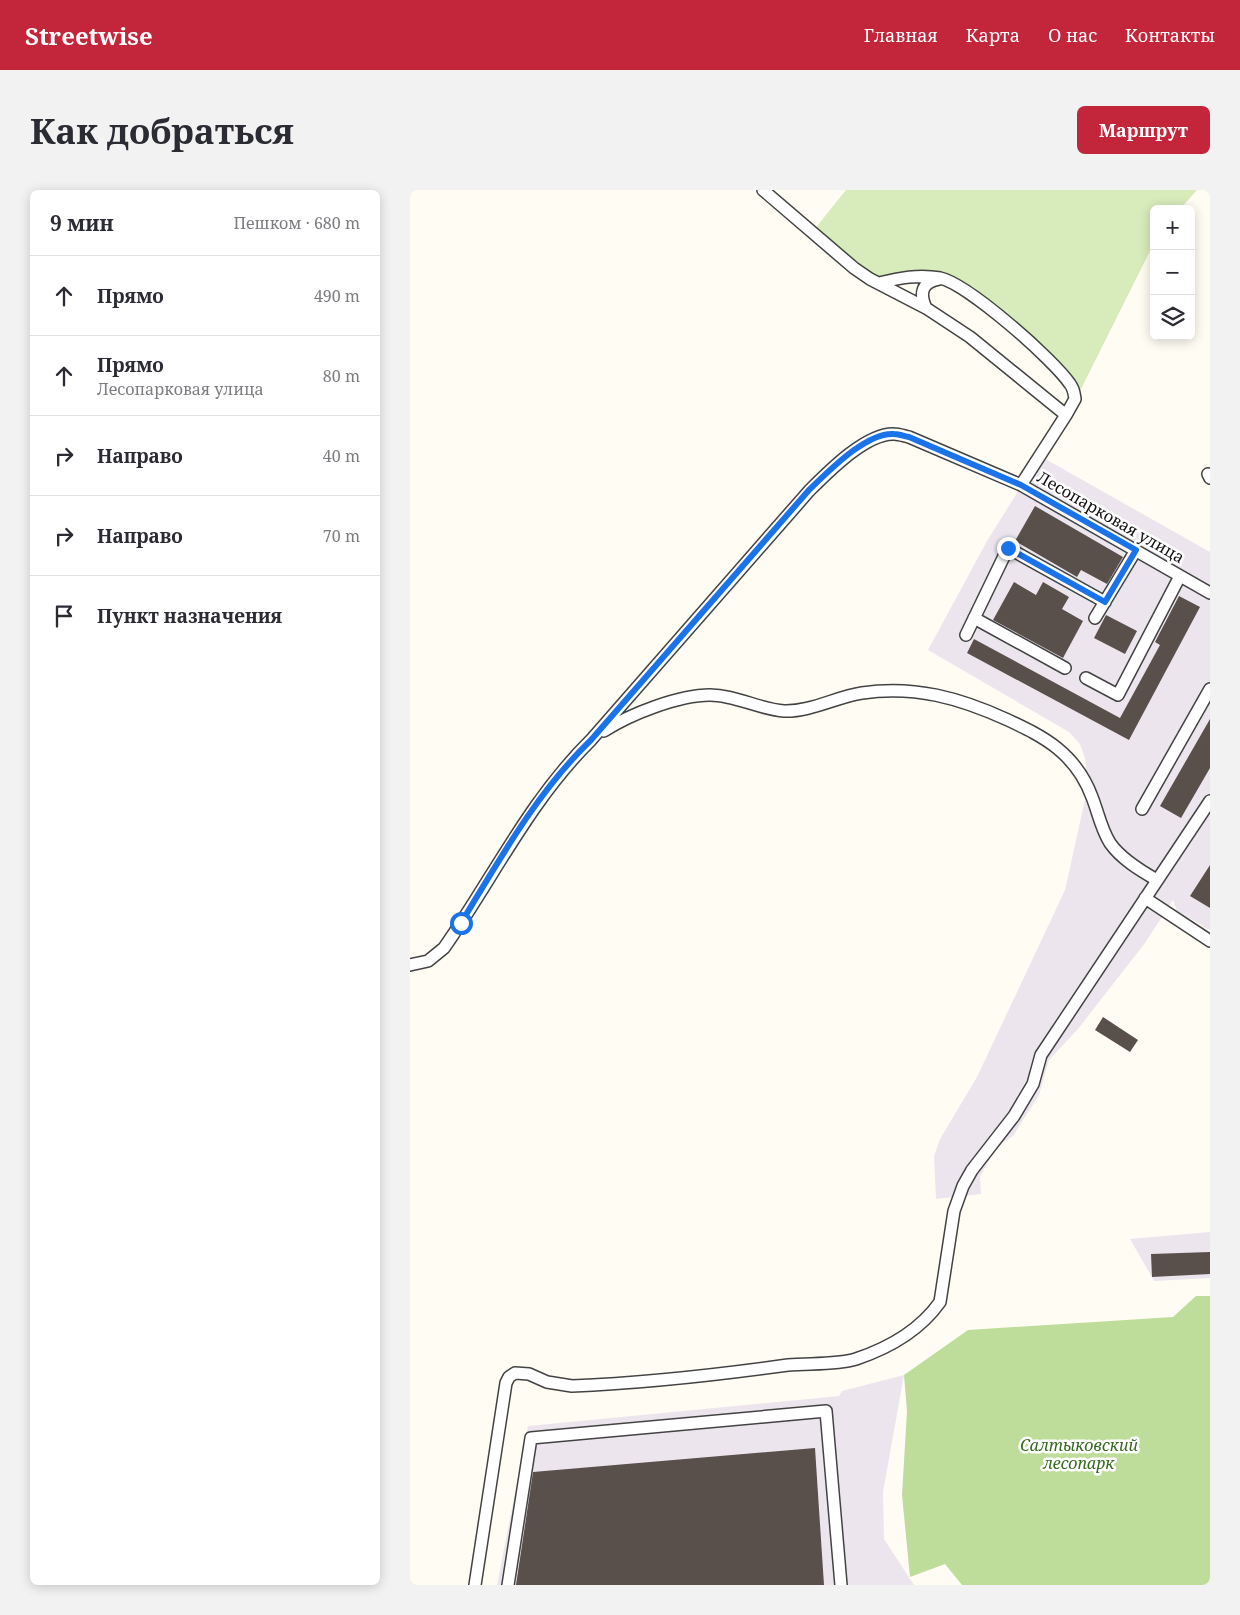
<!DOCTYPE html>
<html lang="ru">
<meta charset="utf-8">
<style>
:root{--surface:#fff;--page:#f2f2f3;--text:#2b2b33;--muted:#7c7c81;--line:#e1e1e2;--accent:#c3253b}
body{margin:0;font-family:"Noto Serif",serif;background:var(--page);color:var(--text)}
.controls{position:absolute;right:15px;top:15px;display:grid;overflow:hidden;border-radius:8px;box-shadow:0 2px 12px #0003}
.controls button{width:45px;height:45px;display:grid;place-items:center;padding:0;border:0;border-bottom:1px solid var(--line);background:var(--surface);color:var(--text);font:25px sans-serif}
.stop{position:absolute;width:15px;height:15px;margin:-11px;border:4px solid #1a73e8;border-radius:50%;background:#fff}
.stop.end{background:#1a73e8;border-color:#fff;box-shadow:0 1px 5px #0008}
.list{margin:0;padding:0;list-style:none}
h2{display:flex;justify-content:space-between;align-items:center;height:65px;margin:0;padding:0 20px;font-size:21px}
h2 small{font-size:16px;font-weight:400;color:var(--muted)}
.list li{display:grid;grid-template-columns:32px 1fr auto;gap:15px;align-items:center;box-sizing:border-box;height:80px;padding:0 20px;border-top:1px solid var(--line)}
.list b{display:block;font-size:19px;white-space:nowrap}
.list p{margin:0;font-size:16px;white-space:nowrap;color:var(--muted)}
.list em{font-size:16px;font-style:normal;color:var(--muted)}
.icon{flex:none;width:28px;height:28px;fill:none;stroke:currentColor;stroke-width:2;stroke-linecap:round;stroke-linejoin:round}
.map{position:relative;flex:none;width:800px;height:1395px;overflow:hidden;border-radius:8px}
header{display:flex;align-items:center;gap:30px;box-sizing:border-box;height:70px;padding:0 25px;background:var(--accent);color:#fff}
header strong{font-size:24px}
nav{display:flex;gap:28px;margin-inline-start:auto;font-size:18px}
.intro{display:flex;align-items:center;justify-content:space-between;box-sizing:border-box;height:120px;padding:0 30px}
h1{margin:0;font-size:35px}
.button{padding:12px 22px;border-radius:8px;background:var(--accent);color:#fff;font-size:18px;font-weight:700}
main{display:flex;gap:30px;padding:0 30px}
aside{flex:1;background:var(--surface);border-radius:8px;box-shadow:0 2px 12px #0003}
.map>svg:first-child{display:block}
.industrial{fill:#ece5ee}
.green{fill:#d8ebbb}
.forest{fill:#bedc9a}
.building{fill:#59504c}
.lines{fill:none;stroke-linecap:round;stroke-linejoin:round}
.minor-casing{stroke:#434343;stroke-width:14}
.minor{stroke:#fff;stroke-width:11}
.route{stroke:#1a73e8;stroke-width:6}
.labels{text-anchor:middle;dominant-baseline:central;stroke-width:5;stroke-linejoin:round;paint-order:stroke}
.street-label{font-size:16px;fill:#101010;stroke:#fff}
.park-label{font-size:16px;font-style:italic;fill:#356a1e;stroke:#fff}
</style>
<header>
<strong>Streetwise</strong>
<nav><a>Главная</a><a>Карта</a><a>О нас</a><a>Контакты</a></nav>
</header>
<div class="intro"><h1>Как добраться</h1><a class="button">Маршрут</a></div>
<main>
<aside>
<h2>9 мин<small>Пешком · 680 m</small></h2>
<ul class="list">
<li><svg class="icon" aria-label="ahead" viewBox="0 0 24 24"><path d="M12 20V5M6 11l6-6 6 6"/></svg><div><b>Прямо</b></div><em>490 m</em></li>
<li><svg class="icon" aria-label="ahead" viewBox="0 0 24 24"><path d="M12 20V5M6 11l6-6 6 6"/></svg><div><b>Прямо</b><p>Лесопарковая улица</p></div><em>80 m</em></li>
<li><svg class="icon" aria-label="right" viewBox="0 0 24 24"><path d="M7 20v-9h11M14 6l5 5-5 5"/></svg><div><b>Направо</b></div><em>40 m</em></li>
<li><svg class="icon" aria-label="right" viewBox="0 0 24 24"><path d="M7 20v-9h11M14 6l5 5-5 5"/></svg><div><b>Направо</b></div><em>70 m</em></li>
<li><svg class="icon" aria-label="arrive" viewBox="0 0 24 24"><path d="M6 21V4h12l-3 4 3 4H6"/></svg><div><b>Пункт назначения</b></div></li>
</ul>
</aside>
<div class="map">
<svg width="800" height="1395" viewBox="0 0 800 1395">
<rect width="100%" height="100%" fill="#fffcf3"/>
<path class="industrial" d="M630,266L800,362V740L767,721L763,710L735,753L668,839L639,870L629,905L603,946L587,957L570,986L571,1004L526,1009L524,966L530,949L567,887L655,700L678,596L675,568L670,554L659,542L518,460L577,351Z
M800,1042V1088L744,1091L720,1049Z
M494,1185L473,1302L474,1349L504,1395H87L118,1236L429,1206L432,1201Z"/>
<path class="green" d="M436,0H787L770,19H744V53L662,217L665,209L636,169L538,91L469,93L403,41Z"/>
<path class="forest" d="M786,1106H800V1395H552L535,1374L500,1387L492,1305L497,1221L494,1185L558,1140L763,1127Z"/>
<path class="building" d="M625,316L713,367L697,394L671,380L667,387L605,351Z
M604,392L626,405L633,392L659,407L652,419L673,431L653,468L583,430Z
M769,406L790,417L719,550L557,463L564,449L710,528L750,455L745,452Z
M696,425L727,441L715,464L684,448Z
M800,529V578L771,628L750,616Z
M800,675V718L780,706Z
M693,827L728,850L720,862L685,840Z
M800,1062V1084L742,1087L741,1064Z
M405,1258L414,1395H106L123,1282Z"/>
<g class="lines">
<defs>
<path id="minor" d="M469,93C489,88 509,84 530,88C558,94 644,170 660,194C664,199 664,203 665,209L656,225
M516,118C509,103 512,92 529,89
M798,284L800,288
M611,295L800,403
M564,428L655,478
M685,428L726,360
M556,445L598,358L695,412
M676,488L708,505L770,386
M194,541C220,524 269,505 300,505C325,505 349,519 374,521C400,522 426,507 452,503C504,495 550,508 598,530C615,538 632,546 647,558C663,571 675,588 682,607C688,622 691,639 700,653C711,669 731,681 747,690
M732,619L800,499
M735,708L800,751
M0,775L18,771L34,758C83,688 120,610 181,550L399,301C418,282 456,243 484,244C489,244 494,246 499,247L611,295L656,225L560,147L516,118L460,89L444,78L353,0
M65,1395L96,1193L99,1187L105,1183L119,1184L137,1192L162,1196C235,1193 306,1185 378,1175C400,1173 426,1175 446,1169C479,1158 510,1140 530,1112L544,1021L553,996L562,980L604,926L623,894L631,865L800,611
M98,1395L121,1248L416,1221L431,1395"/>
</defs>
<use href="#minor" class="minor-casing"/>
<use href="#minor" class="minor"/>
</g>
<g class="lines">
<path class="route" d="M51,733C90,669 127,602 181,550L399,300C418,282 456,242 484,244C489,244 494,246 499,247L611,295L726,360L695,412L598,358"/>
</g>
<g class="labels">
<g class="street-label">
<text transform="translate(701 327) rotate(30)">Лесопарковая улица</text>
</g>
<g class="park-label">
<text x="669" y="1255">Салтыковский<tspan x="669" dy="18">лесопарк</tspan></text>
</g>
</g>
</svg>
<div class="controls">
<button>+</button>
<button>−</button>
<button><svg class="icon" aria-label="layers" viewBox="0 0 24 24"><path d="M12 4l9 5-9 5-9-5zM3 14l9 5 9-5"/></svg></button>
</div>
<div class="stop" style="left:51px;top:733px"></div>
<div class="stop end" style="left:598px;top:358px"></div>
</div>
</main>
